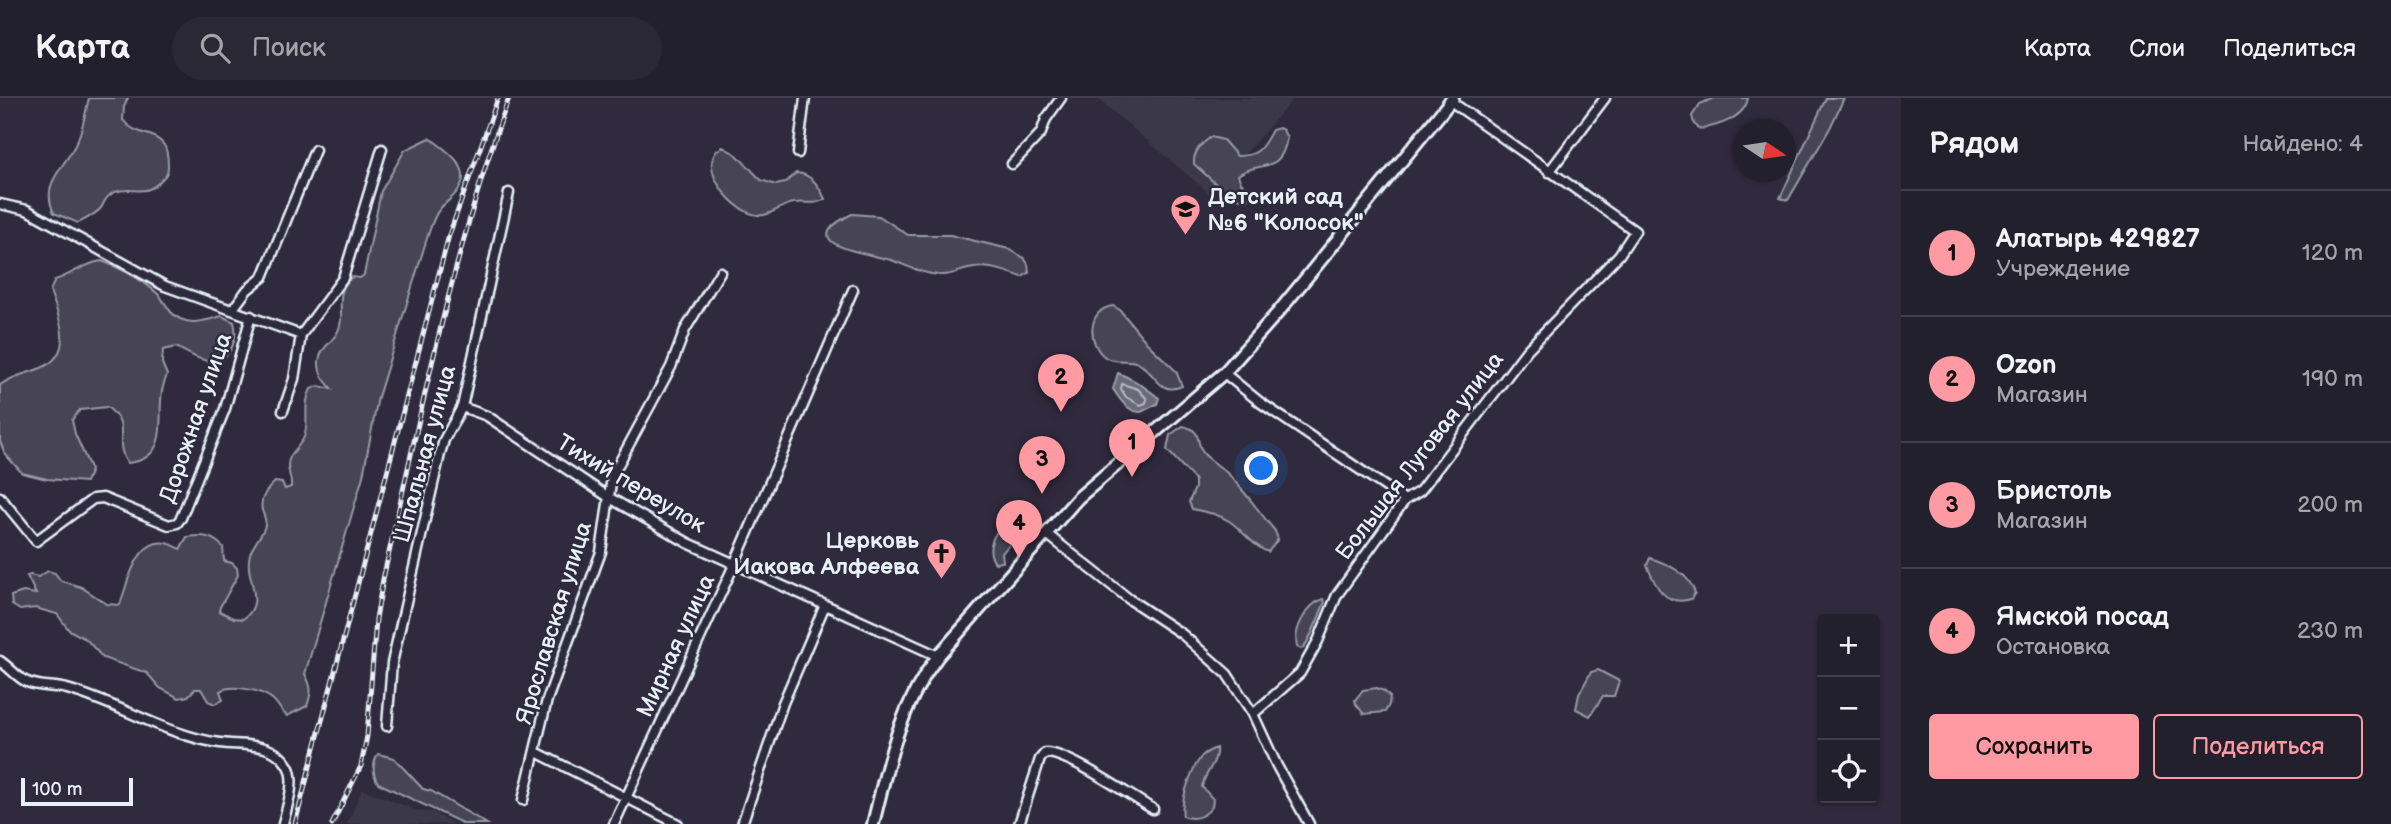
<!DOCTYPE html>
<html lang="ru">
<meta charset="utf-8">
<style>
:root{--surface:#23202e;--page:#2b2836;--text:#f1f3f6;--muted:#a3a3aa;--line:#403e4a;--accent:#ff9aa2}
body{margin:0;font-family:"Balsamiq Sans",sans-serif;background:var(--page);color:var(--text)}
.controls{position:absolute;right:21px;bottom:21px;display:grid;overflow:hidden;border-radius:7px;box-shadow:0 2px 5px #0004}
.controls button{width:63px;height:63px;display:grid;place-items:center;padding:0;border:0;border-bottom:2px solid var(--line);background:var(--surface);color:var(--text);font:35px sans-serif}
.compass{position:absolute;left:1733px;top:21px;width:63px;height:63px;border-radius:50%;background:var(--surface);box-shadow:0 2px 5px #0004;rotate:103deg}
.scale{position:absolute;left:21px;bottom:18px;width:112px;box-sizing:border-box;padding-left:7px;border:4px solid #e8f1f8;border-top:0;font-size:19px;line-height:24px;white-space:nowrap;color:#e8f1f8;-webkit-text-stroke:5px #2f2a3d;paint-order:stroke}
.you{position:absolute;left:1262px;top:371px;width:24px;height:24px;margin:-18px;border:5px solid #fff;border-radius:50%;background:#1a73e8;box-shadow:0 0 0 10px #1a73e833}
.badge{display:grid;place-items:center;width:46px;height:46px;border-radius:50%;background:var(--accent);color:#111;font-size:23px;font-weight:700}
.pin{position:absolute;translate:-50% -58px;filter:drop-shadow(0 2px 4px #0008)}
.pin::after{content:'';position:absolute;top:37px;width:24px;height:21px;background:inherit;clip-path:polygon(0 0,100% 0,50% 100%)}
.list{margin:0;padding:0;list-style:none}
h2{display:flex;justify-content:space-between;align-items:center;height:91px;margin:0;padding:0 28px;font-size:30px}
h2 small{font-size:23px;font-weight:400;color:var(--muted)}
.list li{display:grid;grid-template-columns:46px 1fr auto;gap:21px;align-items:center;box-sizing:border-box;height:126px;padding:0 28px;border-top:2px solid var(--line)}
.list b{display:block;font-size:26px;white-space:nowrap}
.list p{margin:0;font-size:23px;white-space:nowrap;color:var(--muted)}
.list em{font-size:23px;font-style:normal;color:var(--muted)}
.actions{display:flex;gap:14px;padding:21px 28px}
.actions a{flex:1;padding:16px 0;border:2px solid var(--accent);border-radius:7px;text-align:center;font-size:24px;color:var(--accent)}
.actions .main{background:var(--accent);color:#111}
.icon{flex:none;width:38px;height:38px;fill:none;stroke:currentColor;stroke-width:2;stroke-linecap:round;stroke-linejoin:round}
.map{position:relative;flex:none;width:1901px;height:726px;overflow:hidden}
header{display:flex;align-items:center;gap:42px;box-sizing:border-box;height:98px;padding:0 35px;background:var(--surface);border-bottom:2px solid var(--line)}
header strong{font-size:33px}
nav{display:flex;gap:38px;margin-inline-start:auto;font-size:24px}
.search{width:490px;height:63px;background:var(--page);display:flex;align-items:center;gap:18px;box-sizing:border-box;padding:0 24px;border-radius:38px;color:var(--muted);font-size:26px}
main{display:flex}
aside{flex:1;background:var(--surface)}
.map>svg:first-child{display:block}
.built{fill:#3b3749}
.green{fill:#464455;stroke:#979aa6;stroke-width:2}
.water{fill:#696978;stroke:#9c9fab;stroke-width:2}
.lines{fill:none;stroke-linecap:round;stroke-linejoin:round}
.shore{stroke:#b5bbc5;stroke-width:2}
.minor-casing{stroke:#e8f1f8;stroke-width:13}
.major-casing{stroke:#e8f1f8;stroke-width:16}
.minor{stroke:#2f2a3d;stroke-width:8}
.major{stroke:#2f2a3d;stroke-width:10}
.rail-casing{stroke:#e8f1f8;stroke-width:5}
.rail{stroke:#2f2a3d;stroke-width:2.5;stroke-dasharray:8;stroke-linecap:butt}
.labels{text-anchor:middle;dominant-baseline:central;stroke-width:5;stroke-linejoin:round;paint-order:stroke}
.poi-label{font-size:23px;font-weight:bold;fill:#e8f1f8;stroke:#2f2a3d;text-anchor:start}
.street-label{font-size:23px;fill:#e8f1f8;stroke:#2f2a3d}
</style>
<header>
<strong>Карта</strong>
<div class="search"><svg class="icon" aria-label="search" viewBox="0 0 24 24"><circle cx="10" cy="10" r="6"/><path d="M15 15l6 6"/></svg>Поиск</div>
<nav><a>Карта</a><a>Слои</a><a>Поделиться</a></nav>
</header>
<main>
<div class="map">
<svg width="1901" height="726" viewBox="0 0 1901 726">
<rect width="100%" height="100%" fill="#2f2a3d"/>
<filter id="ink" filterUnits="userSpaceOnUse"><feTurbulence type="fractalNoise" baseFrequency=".0143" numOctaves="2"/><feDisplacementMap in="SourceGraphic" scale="14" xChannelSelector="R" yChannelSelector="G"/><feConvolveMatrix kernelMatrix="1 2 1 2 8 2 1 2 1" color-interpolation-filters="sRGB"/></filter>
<g filter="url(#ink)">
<path class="built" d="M1097,0H1294L1210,96Z
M362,691L419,713L432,714L454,726H347Z"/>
<path class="green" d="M89,0H128L124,9L123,22C136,39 153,32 164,47C168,53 168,61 168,68C168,75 166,77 161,82C145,101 133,87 115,94C107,97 105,103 101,110C95,117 86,121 78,125L54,115C40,85 63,72 75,47C83,34 85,15 89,0Z
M1714,0H1748C1745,20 1718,28 1700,31L1694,26L1692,18L1700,6Z
M1826,0H1844L1830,30L1788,102L1780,100Z
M1279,30L1283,32L1287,40C1280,79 1259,61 1238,77L1241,85L1251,93V97L1246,102L1229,98L1194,66C1193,54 1201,46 1211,39L1223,42L1237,58C1259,58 1262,50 1272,32Z
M430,40C443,50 471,67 461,87C457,98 446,103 439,112C434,118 431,129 428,137L378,299L363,378L305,576C312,589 312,594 307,608L287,618C280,613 278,605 271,600C260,592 232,586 220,593L223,602L215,606L208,603L201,591H195L188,598L179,600L160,590L147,575L103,560L86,541L69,532L57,516L35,510L20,512L12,507L11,498L23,494L36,496L27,478L31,477L38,479L48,473L55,475L61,483L81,489L107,506L120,507C129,479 141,426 180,451L187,439C202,437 212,437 223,449L224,463L232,465L237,470L238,477L220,509L219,513L234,520L243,521C268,504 243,479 250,456C253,446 263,437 265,427C267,421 263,417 262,412C259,400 267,391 275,384L282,385L285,391L291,389C292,381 288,375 288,367C288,356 300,349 304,339C310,323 302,307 311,291L319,288L332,291C326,284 319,277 319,267C318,251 330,247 337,235C348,216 331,197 352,179L360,180L364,177L381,93L405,52Z
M723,49L737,57L761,82L776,87L785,85L796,75C812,76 819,88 825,101C814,108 807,103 794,105C784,106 774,115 764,117C742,120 713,89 712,68C711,63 714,57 716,53Z
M852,116L879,118L908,137H950L1009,151L1024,160L1028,166L1029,175L1022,179C1008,174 989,167 974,170C964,171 953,177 943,177C924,177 908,168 891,162C868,155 789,147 852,116Z
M102,163C122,171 142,181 158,196C163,201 166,208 171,214C185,230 205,223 222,218L234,224C238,239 233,260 213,263C201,264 186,254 176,249L163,252L162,265L167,277C165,282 163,288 162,293C157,321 171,361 127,365C112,342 133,329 107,309L80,312L72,322L75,336L91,372L86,384L47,381L22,375L5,356L0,343V287C17,276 24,277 41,270C76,255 59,219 50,193L55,182C72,177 84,165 102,163Z
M1113,208L1120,212L1147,245L1176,273L1182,288C1158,298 1157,275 1138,265C1128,260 1115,266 1105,259C1087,246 1087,211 1113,208Z
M1183,328C1204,333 1194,343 1204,356C1213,365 1225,371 1233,381C1248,398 1261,416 1275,433L1278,441L1268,454C1252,448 1243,432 1229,423C1217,415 1205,414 1192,411L1189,404L1195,390V382L1167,352L1170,337Z
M1021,414C1031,417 1034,420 1035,431L1027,440H1015L1002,455L1003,464L995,465C981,446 1003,421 1021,414Z
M1650,460C1668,466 1689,475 1695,495L1691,501C1665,509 1655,488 1647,467Z
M1323,501L1325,504C1320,515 1309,547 1301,551L1297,549C1293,532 1306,507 1323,501Z
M1598,572L1619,583L1614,598H1603L1590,618L1576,611L1579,596L1591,574Z
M1377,590L1384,593L1390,599L1389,607L1385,614L1364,616L1356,606L1355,602L1363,592Z
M1216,650C1218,665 1204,675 1202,689L1213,701L1212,709C1204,719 1195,723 1183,718C1180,703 1191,672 1201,659C1204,655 1211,652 1216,650Z
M378,656L394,660L423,691L431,693L487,726H464L378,685C372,675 372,666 378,656Z"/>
<path class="water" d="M1118,275C1137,283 1143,288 1159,300L1157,306L1141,314C1128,314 1120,302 1113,291Z"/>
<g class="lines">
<path class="shore" d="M1122,286L1138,291L1147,301L1146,305L1140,307L1126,299L1121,291Z"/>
<defs>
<path id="minor" d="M798,55L805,0
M1012,66L1041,35L1046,21L1061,0
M1549,74L1605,0
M0,106L27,112L165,188L301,237
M233,211L247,192L263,179L315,52
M1224,275L1261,305L1405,402
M462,309L487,318L610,400L688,445L938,558
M283,313L294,281L301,237L343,180L382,51
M0,399L36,443L93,401L103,400L169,427L177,425L181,420L225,311L251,218
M1048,437L1129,501L1182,536L1227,576L1253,616L1277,668L1309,726
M0,563C9,569 16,578 25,583C38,590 54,587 67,591C119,605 167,638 220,645C243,648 274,643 288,668C297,684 286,710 283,726
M1253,616L1300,575L1318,543L1337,497L1405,402L1420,393L1527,252L1619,157L1635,133L1449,2
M387,628L392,565L440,356L444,342L462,309L509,95
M536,654L678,726
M523,702L547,602L601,454L612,378L671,269L685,232L720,174
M614,726L734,467L853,192
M742,726L783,605L825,507
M1019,726L1040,661L1045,655C1068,654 1130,698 1153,711"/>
<path id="major" d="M873,726C888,665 899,609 938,558L1078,400L1224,275L1280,212L1453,0"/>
</defs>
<use href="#minor" class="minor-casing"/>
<use href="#major" class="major-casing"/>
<use href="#minor" class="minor"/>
<use href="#major" class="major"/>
<defs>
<path id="rail" d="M295,726L449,137L498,0
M332,726L361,668L367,638L376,521L383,481C420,320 452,155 509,0"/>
</defs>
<use href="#rail" class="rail-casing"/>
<use href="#rail" class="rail"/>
</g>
</g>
<defs>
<symbol id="school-pin" viewBox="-11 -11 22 30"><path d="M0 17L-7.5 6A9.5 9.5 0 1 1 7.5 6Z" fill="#ff9aa2" stroke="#2f2a3d"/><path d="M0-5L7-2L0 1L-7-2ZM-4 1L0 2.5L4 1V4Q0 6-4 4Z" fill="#111"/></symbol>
<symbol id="church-pin" viewBox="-11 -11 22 30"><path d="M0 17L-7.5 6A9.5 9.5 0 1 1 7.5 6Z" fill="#ff9aa2" stroke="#2f2a3d"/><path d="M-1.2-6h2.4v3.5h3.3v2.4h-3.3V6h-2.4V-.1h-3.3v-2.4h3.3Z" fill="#111"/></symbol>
</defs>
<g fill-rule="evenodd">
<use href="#school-pin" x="1168" y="94" width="35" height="47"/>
<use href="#church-pin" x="924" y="438" width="35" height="47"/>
</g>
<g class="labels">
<g class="poi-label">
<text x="1208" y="99">Детский сад<tspan x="1208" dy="26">№6 "Колосок"</tspan></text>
<text x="919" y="443" text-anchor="end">Церковь<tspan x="919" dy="26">Иакова Алфеева</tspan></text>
</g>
<g class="street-label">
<text transform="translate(196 320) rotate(-71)">Дорожная улица</text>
<text transform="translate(425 356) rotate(-75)">Шпальная улица</text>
<text transform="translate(1420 358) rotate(-52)">Большая Луговая улица</text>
<text transform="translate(631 386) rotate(31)">Тихий переулок</text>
<text transform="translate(554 525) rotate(-73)">Ярославская улица</text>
<text transform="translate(676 548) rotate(-65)">Мирная улица</text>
</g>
</g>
</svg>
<div class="controls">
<button>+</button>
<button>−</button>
<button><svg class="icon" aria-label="locate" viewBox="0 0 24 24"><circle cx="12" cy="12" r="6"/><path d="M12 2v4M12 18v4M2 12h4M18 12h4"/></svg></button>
</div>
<svg class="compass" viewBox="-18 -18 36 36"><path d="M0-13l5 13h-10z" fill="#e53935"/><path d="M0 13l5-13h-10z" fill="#a3a3aa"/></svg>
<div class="scale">100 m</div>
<div class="you"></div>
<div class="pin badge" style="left:1132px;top:379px">1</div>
<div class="pin badge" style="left:1061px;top:314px">2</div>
<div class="pin badge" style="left:1042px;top:396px">3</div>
<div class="pin badge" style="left:1019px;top:460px">4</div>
</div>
<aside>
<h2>Рядом<small>Найдено: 4</small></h2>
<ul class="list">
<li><span class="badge">1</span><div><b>Алатырь 429827</b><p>Учреждение</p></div><em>120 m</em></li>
<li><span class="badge">2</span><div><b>Ozon</b><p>Магазин</p></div><em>190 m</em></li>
<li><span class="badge">3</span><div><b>Бристоль</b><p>Магазин</p></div><em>200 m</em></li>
<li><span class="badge">4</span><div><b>Ямской посад</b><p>Остановка</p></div><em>230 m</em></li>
</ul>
<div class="actions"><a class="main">Сохранить</a><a>Поделиться</a></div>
</aside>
</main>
